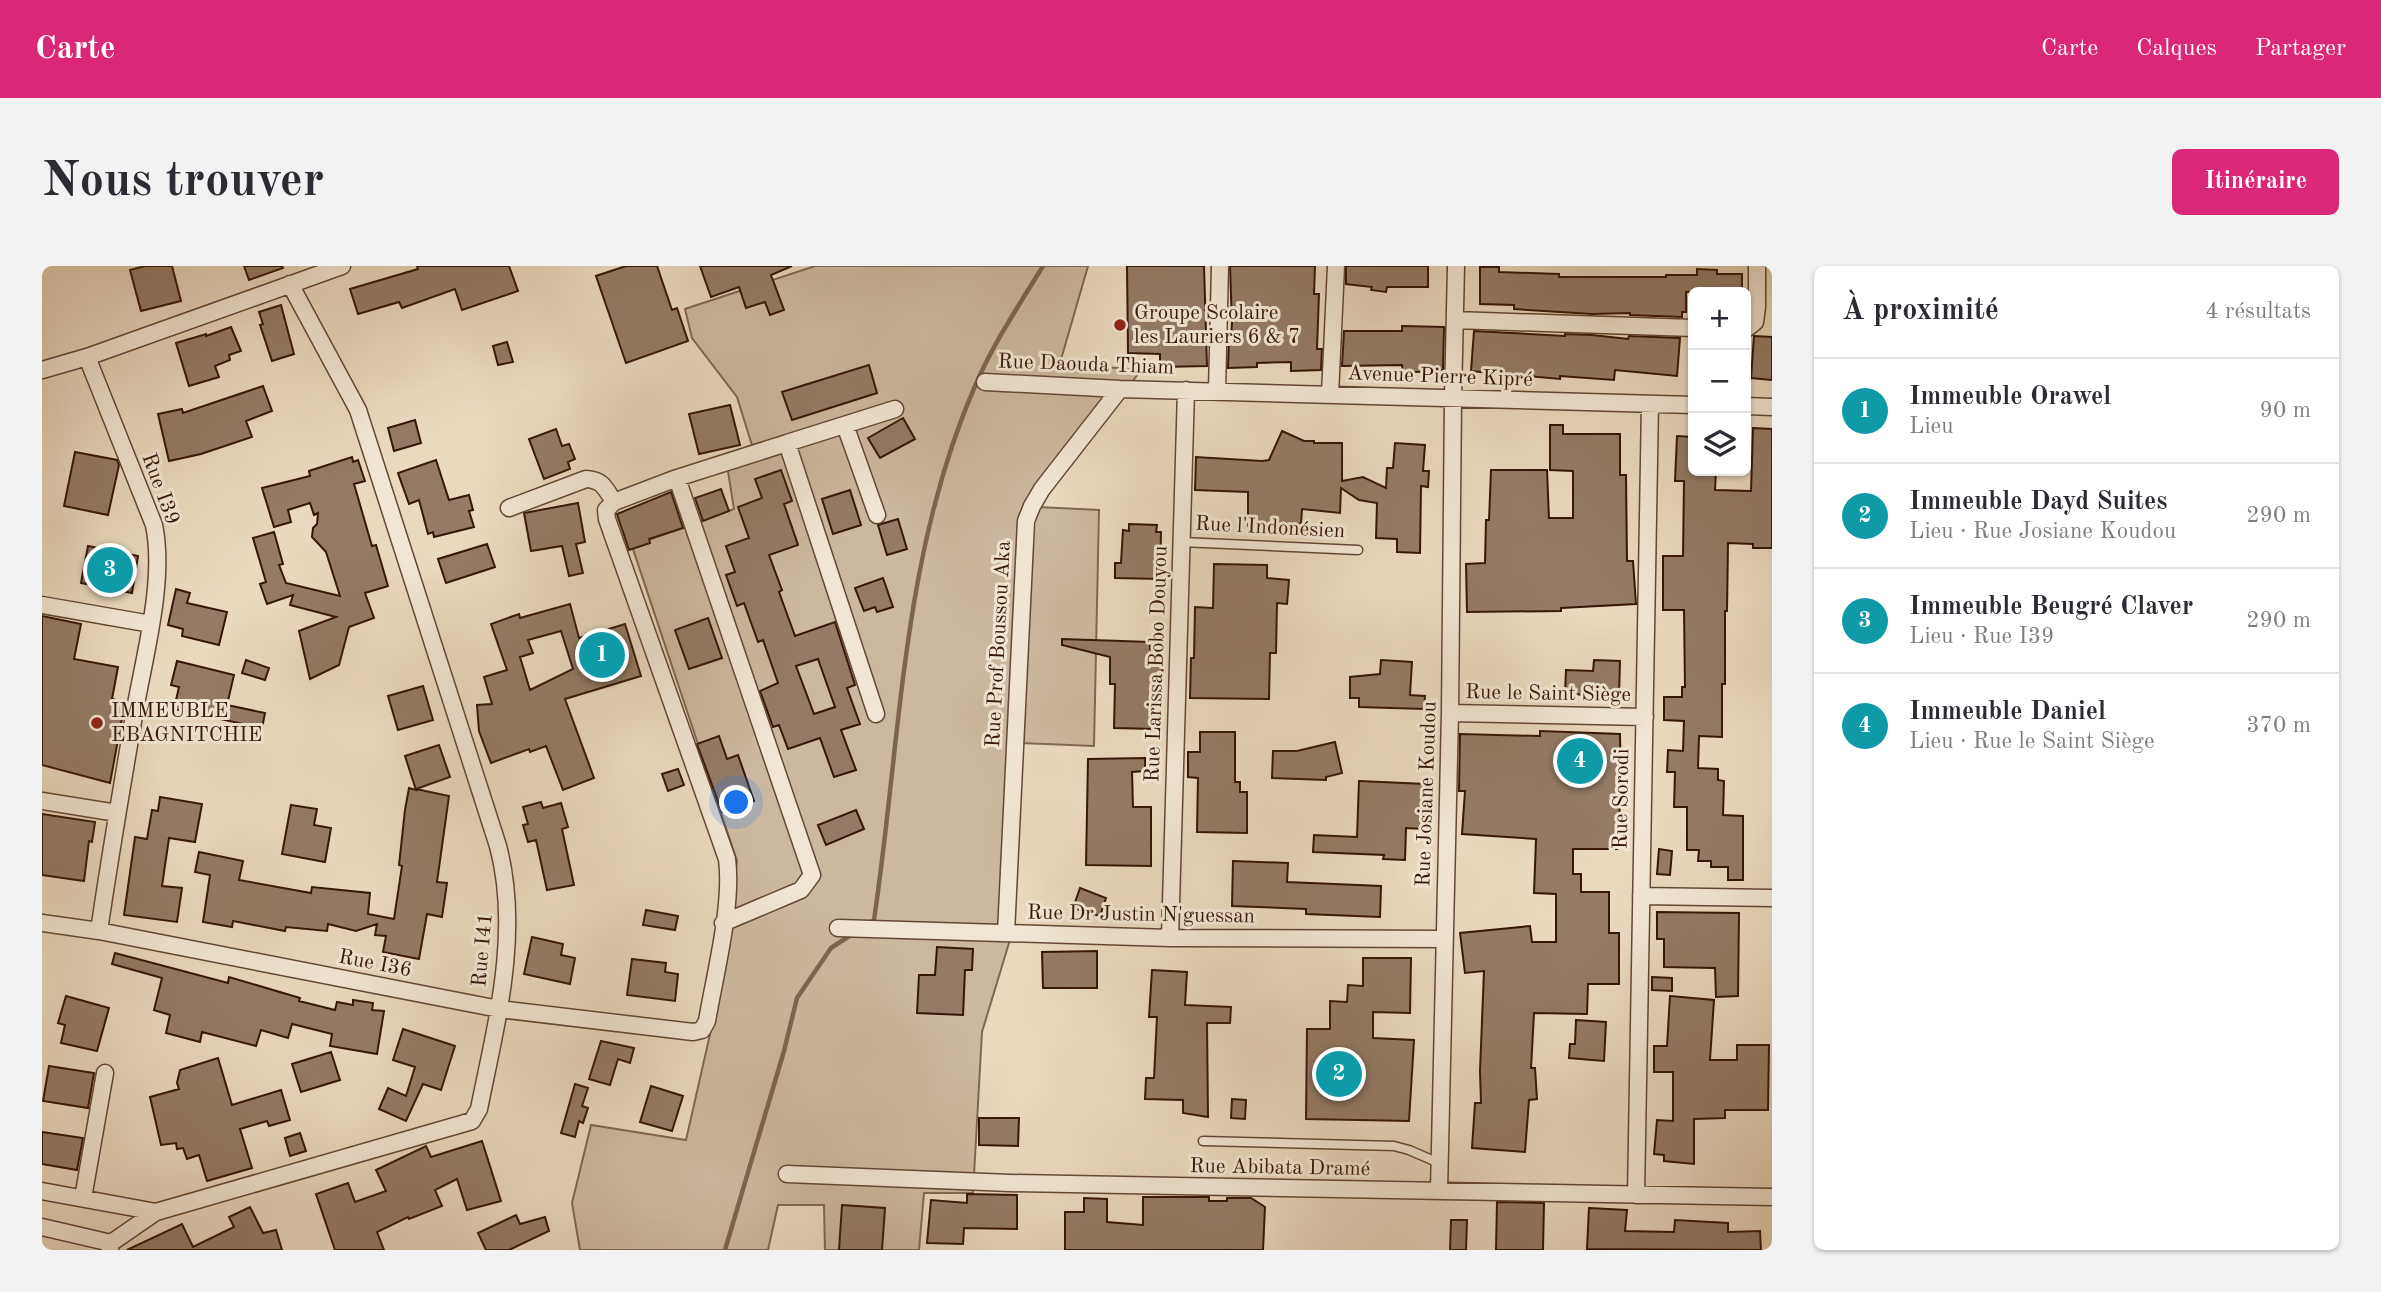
<!DOCTYPE html>
<html lang="fr">
<meta charset="utf-8">
<style>
:root{--surface:#fff;--page:#f2f2f3;--text:#2b2b33;--muted:#7c7c81;--line:#e1e1e2;--accent:#db2777}
body{margin:0;font-family:"Old Standard TT",serif;background:var(--page);color:var(--text)}
.controls{position:absolute;right:21px;top:21px;display:grid;overflow:hidden;border-radius:10px;box-shadow:0 2px 5px #0004}
.controls button{width:63px;height:63px;display:grid;place-items:center;padding:0;border:0;border-bottom:2px solid var(--line);background:var(--surface);color:var(--text);font:35px sans-serif}
.you{position:absolute;left:695px;top:537px;width:24px;height:24px;margin:-18px;border:5px solid #fff;border-radius:50%;background:#1a73e8;box-shadow:0 0 0 10px #1a73e833}
.badge{display:grid;place-items:center;width:46px;height:46px;border-radius:50%;background:var(--accent);color:#fff;font-size:23px;font-weight:700}
.pin{position:absolute;translate:-50% -50%;border:4px solid #fff;box-shadow:0 2px 7px #0006}
.list{margin:0;padding:0;list-style:none}
h2{display:flex;justify-content:space-between;align-items:center;height:91px;margin:0;padding:0 28px;font-size:30px}
h2 small{font-size:23px;font-weight:400;color:var(--muted)}
.list li{display:grid;grid-template-columns:46px 1fr auto;gap:21px;align-items:center;box-sizing:border-box;height:105px;padding:0 28px;border-top:2px solid var(--line)}
.list b{display:block;font-size:26px;white-space:nowrap}
.list p{margin:0;font-size:23px;white-space:nowrap;color:var(--muted)}
.list em{font-size:23px;font-style:normal;color:var(--muted)}
.icon{flex:none;width:38px;height:38px;fill:none;stroke:currentColor;stroke-width:2;stroke-linecap:round;stroke-linejoin:round}
.map{position:relative;flex:none;width:1730px;height:984px;overflow:hidden;border-radius:10px}
header{display:flex;align-items:center;gap:42px;box-sizing:border-box;height:98px;padding:0 35px;background:var(--accent);color:#fff}
header strong{font-size:33px}
nav{display:flex;gap:38px;margin-inline-start:auto;font-size:24px}
.intro{display:flex;align-items:center;justify-content:space-between;box-sizing:border-box;height:168px;padding:0 42px}
h1{margin:0;font-size:49px}
.button{padding:18px 32px;border-radius:10px;background:var(--accent);color:#fff;font-size:24px;font-weight:700}
main{display:flex;gap:42px;padding:0 42px}
aside{flex:1;background:var(--surface);border-radius:10px;box-shadow:0 2px 5px #0004}
.map>svg:first-child{display:block}
.green{fill:#cbb8a0;stroke:#806754;stroke-width:2}
.lines{fill:none;stroke-linecap:round;stroke-linejoin:round}
.stream{stroke:#7d6351;stroke-width:4.5}
.building{fill:#937b67;stroke:#361608;stroke-width:2;fill-rule:evenodd}
.lane-casing{stroke:#634736;stroke-width:11}
.street-casing{stroke:#634736;stroke-width:19}
.lane{stroke:#f1e6d5;stroke-width:8}
.street{stroke:#f1e6d5;stroke-width:16}
.poi-dot{fill:#8f2418;stroke:#f1e6d5;stroke-width:2.5}
.labels{text-anchor:middle;dominant-baseline:central;stroke-width:6;stroke-linejoin:round;paint-order:stroke}
.poi-label{font-size:21px;fill:#361608;stroke:#f1e6d5;text-anchor:start}
.street-label{font-size:21px;fill:#361608;stroke:#f1e6d5}
</style>
<header>
<strong>Carte</strong>
<nav><a>Carte</a><a>Calques</a><a>Partager</a></nav>
</header>
<div class="intro"><h1>Nous trouver</h1><a class="button">Itinéraire</a></div>
<main>
<div class="map">
<svg width="1730" height="984" viewBox="0 0 1730 984">
<rect width="100%" height="100%" fill="#e9d9bf"/>
<filter id="stains"><feTurbulence type="fractalNoise" baseFrequency=".00286" numOctaves="4"/><feColorMatrix values="0 0 0 0 .2 0 0 0 0 .09 0 0 0 0 .02 0 0 0 .5 -.17"/></filter>
<radialGradient id="worn" r=".72"><stop offset=".6" stop-color="#630" stop-opacity="0"/><stop offset="1" stop-color="#630" stop-opacity=".3"/></radialGradient>
<path class="green" d="M773,0H1046L1018,97L1099,104L996,241L1057,244L1052,480L979,477L967,677L940,766L931,927H882L877,984H783L782,939H736L726,984H538L530,937L549,859L644,874L671,755L695,595L590,280L692,243L684,193L713,189L695,131L650,72L643,43Z"/>
<g class="lines">
<path class="stream" d="M828,657L832,654C859,474 859,290 933,120C951,78 977,39 1001,0
M683,984L742,785L755,732L789,682L812,667"/>
</g>
<path class="building" d="M103,0H130L139,35L99,45L88,4Z
M202,0H240L241,2L207,14Z
M375,0H467L476,25L420,44L413,23L360,42L357,36L316,48L308,23L376,3Z
M584,0H615L630,44L635,42L646,75L584,97L554,10Z
M658,0H750L729,9L742,44L728,49L723,36L704,42L697,21L669,31Z
M1085,0H1162L1165,100L1118,101V88L1086,87Z
M1188,0H1273L1272,28H1277L1275,83H1280L1279,104L1249,105V96L1215,97V101L1186,102L1187,70H1189L1190,57Z
M1304,0H1386V21H1345L1344,26L1329,24L1330,21L1304,18Z
M1438,1H1457V6L1517,8V11H1624V9H1655V3L1675,4V8H1700V26H1644V46H1640V51L1588,49V47L1550,48L1472,43V39L1438,38Z
M239,39L252,88L230,95L218,59L221,58L217,46Z
M1360,60L1402,61L1401,104L1361,107L1360,99L1300,100L1302,65H1360Z
M189,61L199,85L187,89L188,94L173,100L177,111L147,120L134,77L164,68V70Z
M1432,65L1523,70V68L1550,69L1586,73L1587,70L1638,72L1635,110L1573,104L1572,114L1518,110V113L1429,105Z
M1712,70L1730,71V114L1709,112Z
M465,76L471,96L456,99L451,80Z
M827,99L835,127L750,154L740,126Z
M221,120L230,145L204,155L210,171L159,188L127,195L116,148L140,143L141,147Z
M688,139L698,179L657,188L647,148Z
M861,152L873,173L838,192L826,172Z
M373,154L379,177L352,185L346,162Z
M1508,159H1521V168H1578V209H1584L1585,295H1591L1594,338L1519,342V345L1425,346L1424,298L1443,297L1444,254H1447L1449,204H1505L1507,252H1531V205L1508,204Z
M1711,162L1730,163V282H1711V278L1686,277L1685,345H1683V418H1680V471L1657,470L1656,502L1676,503V514L1682,515L1681,549L1701,550V614H1686V601H1669V595H1656L1657,584H1645V541H1632L1633,506H1625L1626,484L1641,485L1642,455L1622,454V431H1640V421H1643L1642,344H1621V290H1641L1642,215H1633L1635,170L1651,171V205H1674L1673,224L1709,225Z
M514,163L520,180L527,178L533,193L526,196L528,203L502,213L487,173Z
M1240,165L1262,175H1272V177H1300V215L1321,211L1344,222L1345,202H1351L1353,177L1383,179L1381,205H1387L1386,221L1379,220L1378,287L1355,286V273L1334,272L1335,237L1317,234L1299,222L1298,247L1260,243L1259,258L1242,257V260H1206V226L1153,224L1154,191L1220,195L1227,194Z
M33,186L75,194L77,199L66,249L22,240Z
M310,191L311,196L316,194L323,215L312,218L330,280L334,279L346,320L323,327L332,352L307,361L297,399L268,413L257,365L294,351L248,339L251,329L225,338L218,318L224,316L211,272L232,266L241,298L237,299L244,317L298,330L284,286L270,271L271,262L275,258L276,247L272,249L268,237L246,244L249,256L232,261L220,222L268,210L267,205Z
M394,194L407,234L427,229L431,244L427,245L432,261L392,271L391,266L386,268L377,234L367,238L356,207Z
M739,204L750,235L742,238L756,279L727,289L740,324L737,326L753,370L793,356L813,419L805,422L818,458L799,464L814,504L792,511L778,472L746,483L737,459L731,461L718,425L736,417L721,374L716,376L702,337L695,340L684,309L693,306L684,280L707,272L696,241L720,232L713,213ZM776,393L793,441L772,448L754,400Z
M679,223L687,245L661,255L653,232Z
M808,224L819,259L791,268L780,233Z
M629,226L641,262L607,273L608,277L587,284L575,248Z
M536,237L543,276L534,278L541,307L527,310L520,280L489,285L482,247Z
M856,253L865,283L845,289L836,259Z
M1087,258L1115,259L1114,266H1119L1118,313L1073,312V297H1079L1081,264L1087,265Z
M445,278L453,301L404,317L396,293Z
M46,280L96,290L90,327L39,317Z
M1172,298L1225,299V312L1247,314L1245,338L1235,337L1234,387H1228L1227,433L1148,432L1149,392H1152L1153,341L1171,342Z
M841,312L851,341L835,346L833,341L822,345L813,322Z
M134,323L148,327L145,337L185,346L177,379L140,370L141,363L126,359Z
M528,338L537,372L583,358L599,410L523,433L552,512L521,524L504,480L488,486L487,483L449,497L437,465L435,439L450,438L442,411L465,404L449,358L477,348L478,352ZM519,365L531,403L488,424L478,391L491,387L486,374Z
M0,350L39,358L32,393L76,401L70,433L83,436L68,517L0,499Z
M666,352L680,392L647,403L633,364Z
M1020,373L1108,376V383H1121L1120,419H1113L1112,463L1072,462L1073,418H1068V391L1020,379Z
M204,394L227,402L223,414L200,407Z
M1339,394L1370,396L1368,429L1383,430L1382,443L1317,441V432H1308V411L1338,408Z
M1552,394L1578,395L1577,430L1523,428L1524,404L1551,405Z
M135,395L192,409L185,439L223,447L220,462L132,443L137,421L129,419Z
M381,420L391,454L356,464L346,430Z
M1498,465L1578,468L1579,523L1575,583H1531V608H1539V626H1567V667H1577V718H1546L1545,748L1492,747L1489,802H1493L1495,833L1487,834L1483,886L1430,882L1433,837H1439L1438,805L1442,705L1423,707L1418,667L1488,660L1490,676H1514V628L1492,627L1494,573L1420,568L1423,525H1417L1418,468L1498,470Z
M1158,466H1193V516H1198V526H1205V567L1155,566L1156,512L1146,511V486H1158Z
M677,470L685,493L696,489L712,535L680,546L655,478Z
M1293,476L1300,507L1284,511V514L1230,512L1231,485H1255Z
M397,479L408,511L374,523L407,530L395,616L405,617L400,651L385,648L377,693L341,686L344,670L333,669L335,658L314,665L286,658L285,665L244,661L243,665L191,655L190,661L161,656L168,609L153,606L157,586L201,595L197,614L269,627L270,621L328,627L326,648L352,653L360,600L357,599L363,544L367,522L374,524L363,490Z
M1103,492V505L1090,506L1091,541H1109V600L1044,599L1046,493Z
M636,503L642,519L626,525L620,508Z
M1317,515L1383,518L1381,563L1364,562L1363,594L1341,593L1342,589L1271,586L1272,569L1315,571Z
M118,531L160,538L153,576L127,572L120,620L140,622L135,656L82,649L93,571L105,573L110,544L116,545Z
M499,536L501,542L519,537L526,561L520,563L532,619L505,624L494,574L486,576L481,559L486,558L481,541Z
M249,539L275,543L272,559L289,562L283,596L240,588Z
M814,544L822,563L784,579L776,559Z
M0,548L53,556L50,576L47,575L42,615L0,609Z
M1617,583L1630,585L1628,609L1615,608Z
M1191,595L1246,597L1245,616L1339,620L1338,651L1264,648V643L1190,640Z
M1038,622L1064,632L1058,650L1031,642Z
M604,644L636,650L633,664L601,659Z
M1615,646L1697,647L1696,730L1674,731L1673,702L1622,701V673H1615Z
M490,671L521,678L519,689L533,692L528,718L482,708Z
M895,681L931,683L930,704H923L921,749L875,747L877,709H893Z
M1055,685V722H1001L1000,686Z
M73,687L186,717L187,711L258,732L257,735L293,744L295,736L311,739V734L331,737L330,744L342,745L335,788L288,780L290,768L250,758L246,772L219,764L214,780L160,766L158,776L124,767L128,749L112,744L120,712L70,698Z
M1321,692H1369L1368,747L1331,746V772L1372,774L1367,855L1264,853L1265,763H1288V735L1305,736L1306,719L1321,720Z
M590,693L624,697L623,706L636,708L633,735L585,729Z
M1110,704L1145,706L1143,739L1189,741L1188,757H1165L1166,851L1141,847V834L1103,833L1104,812H1112L1115,751H1107Z
M1610,711L1630,712V725L1610,724Z
M24,730L67,742L55,785L19,777L23,759L16,757Z
M1628,730L1672,734L1668,794H1695V779H1727L1726,844H1683V852L1652,853V898L1622,895V889L1612,888L1615,854L1631,855V806H1612V780H1625Z
M1534,754L1564,756L1562,795L1527,792L1528,778H1533Z
M361,763L413,780L399,824L381,818L364,855L337,843L346,822L364,830L373,801L351,794Z
M559,775L592,782L588,797L576,793L568,819L547,813Z
M289,786L298,814L259,826L250,798Z
M176,792L190,839L239,824L248,854L227,860L225,855L198,863L210,902L165,915L157,889L145,893L141,882L135,883L134,877L119,879L108,831L137,823L135,817L138,804Z
M7,800L52,807L46,842L1,835Z
M533,818L546,822L540,840L546,842L541,857L537,855L533,871L519,867Z
M609,820L641,830L630,865L598,856Z
M1190,833L1204,834L1203,853L1189,852Z
M937,852H977L976,880L937,879Z
M0,866L41,872L35,904L0,898Z
M258,867L264,885L248,890L243,872Z
M440,875L459,935L425,944L415,913L393,924L400,940L367,953L366,951L335,966L342,984H293L274,928L306,917L313,936L344,925L334,904L384,880L389,891Z
M925,928L975,929V963L922,962L921,978L885,977L889,934L925,937Z
M1101,931H1167V935H1185V932H1209L1223,941L1221,984H1023V946H1042V932L1065,933V956L1101,959Z
M1455,936L1502,937L1501,984H1454Z
M800,939L843,942L840,984H797Z
M208,941L221,967L234,964L240,984H85L140,958L151,981L192,961L187,951Z
M1547,942L1585,944L1583,965L1632,966L1633,954L1686,957V966L1718,965L1719,984L1545,983Z
M474,949L478,958L503,951L507,965L467,984H444L436,967Z
M1409,954H1425L1424,984H1408Z"/>
<g class="lines">
<defs>
<path id="lane" d="M1139,276L1316,284
M1161,875L1352,880L1367,884L1397,897"/>
<path id="street" d="M1413,54L1651,62
M1704,63L1713,56L1715,41V0
M45,91L112,259C123,312 104,384 94,438C81,514 68,589 57,665
M0,104L45,91L300,0
M943,116L1078,123L1651,139
M1175,125L1178,0
M1288,129L1294,0
M1704,140L1730,141
M803,159L835,249
M745,177L853,143
M635,212L770,609L759,624L681,657
M467,242L544,213C561,214 563,222 572,236
M0,339L109,358
M1408,447L1603,451
M0,535L75,547
M1599,630L1730,632
M0,657L57,665L457,743L651,766L660,764L665,755C673,708 691,639 685,593L565,253L564,244L572,236L635,212L745,177L834,448
M796,662L1128,672L1402,673
M964,667L984,255L990,240L1000,223L1078,123
M1128,672L1144,124
M745,908L968,917L1730,931
M0,925L114,946
M1397,925L1408,447L1411,132L1414,0
M1594,929L1608,138
M41,932L63,807
M0,961L69,977
M68,984L69,977L114,946L430,855L437,843C454,758 479,666 456,580L316,144L248,18"/>
</defs>
<use href="#lane" class="lane-casing"/>
<use href="#street" class="street-casing"/>
<use href="#lane" class="lane"/>
<use href="#street" class="street"/>
</g>
<g class="poi-dot">
<circle cx="1078" cy="59" r="7"/>
<circle cx="55" cy="457" r="7"/>
</g>
<g class="labels">
<g class="poi-label">
<text x="1092" y="47">Groupe Scolaire<tspan x="1092" dy="24">les Lauriers 6 &amp; 7</tspan></text>
<text x="69" y="445">IMMEUBLE<tspan x="69" dy="24">EBAGNITCHIE</tspan></text>
</g>
<g class="street-label">
<text transform="translate(1044 99) rotate(2)">Rue Daouda Thiam</text>
<text transform="translate(1398 111) rotate(2)">Avenue Pierre Kipré</text>
<text transform="translate(118 223) rotate(70)">Rue I39</text>
<text transform="translate(1228 262) rotate(3)">Rue l'Indonésien</text>
<text transform="translate(957 378) rotate(-87)">Rue Prof Boussou Aka</text>
<text transform="translate(1115 398) rotate(-88)">Rue Larissa Bobo Douyou</text>
<text transform="translate(1506 428) rotate(1)">Rue le Saint Siège</text>
<text transform="translate(1385 528) rotate(-88)">Rue Josiane Koudou</text>
<text transform="translate(1580 533) rotate(-89)">Rue Sorodi</text>
<text transform="translate(1099 649) rotate(1)">Rue Dr Justin N'guessan</text>
<text transform="translate(441 684) rotate(-85)">Rue I41</text>
<text transform="translate(333 698) rotate(11)">Rue I36</text>
<text transform="translate(1238 902) rotate(1)">Rue Abibata Dramé</text>
</g>
</g>
<rect width="100%" height="100%" filter="url(#stains)"/>
<rect width="100%" height="100%" fill="url(#worn)"/>
</svg>
<div class="controls">
<button>+</button>
<button>−</button>
<button><svg class="icon" aria-label="layers" viewBox="0 0 24 24"><path d="M12 4l9 5-9 5-9-5zM3 14l9 5 9-5"/></svg></button>
</div>
<div class="you"></div>
<div class="pin badge" style="left:560px;top:389px;background:#0f9aa8">1</div>
<div class="pin badge" style="left:1297px;top:808px;background:#0f9aa8">2</div>
<div class="pin badge" style="left:68px;top:304px;background:#0f9aa8">3</div>
<div class="pin badge" style="left:1538px;top:495px;background:#0f9aa8">4</div>
</div>
<aside>
<h2>À proximité<small>4 résultats</small></h2>
<ul class="list">
<li><span class="badge" style="background:#0f9aa8">1</span><div><b>Immeuble Orawel</b><p>Lieu</p></div><em>90 m</em></li>
<li><span class="badge" style="background:#0f9aa8">2</span><div><b>Immeuble Dayd Suites</b><p>Lieu · Rue Josiane Koudou</p></div><em>290 m</em></li>
<li><span class="badge" style="background:#0f9aa8">3</span><div><b>Immeuble Beugré Claver</b><p>Lieu · Rue I39</p></div><em>290 m</em></li>
<li><span class="badge" style="background:#0f9aa8">4</span><div><b>Immeuble Daniel</b><p>Lieu · Rue le Saint Siège</p></div><em>370 m</em></li>
</ul>
</aside>
</main>
